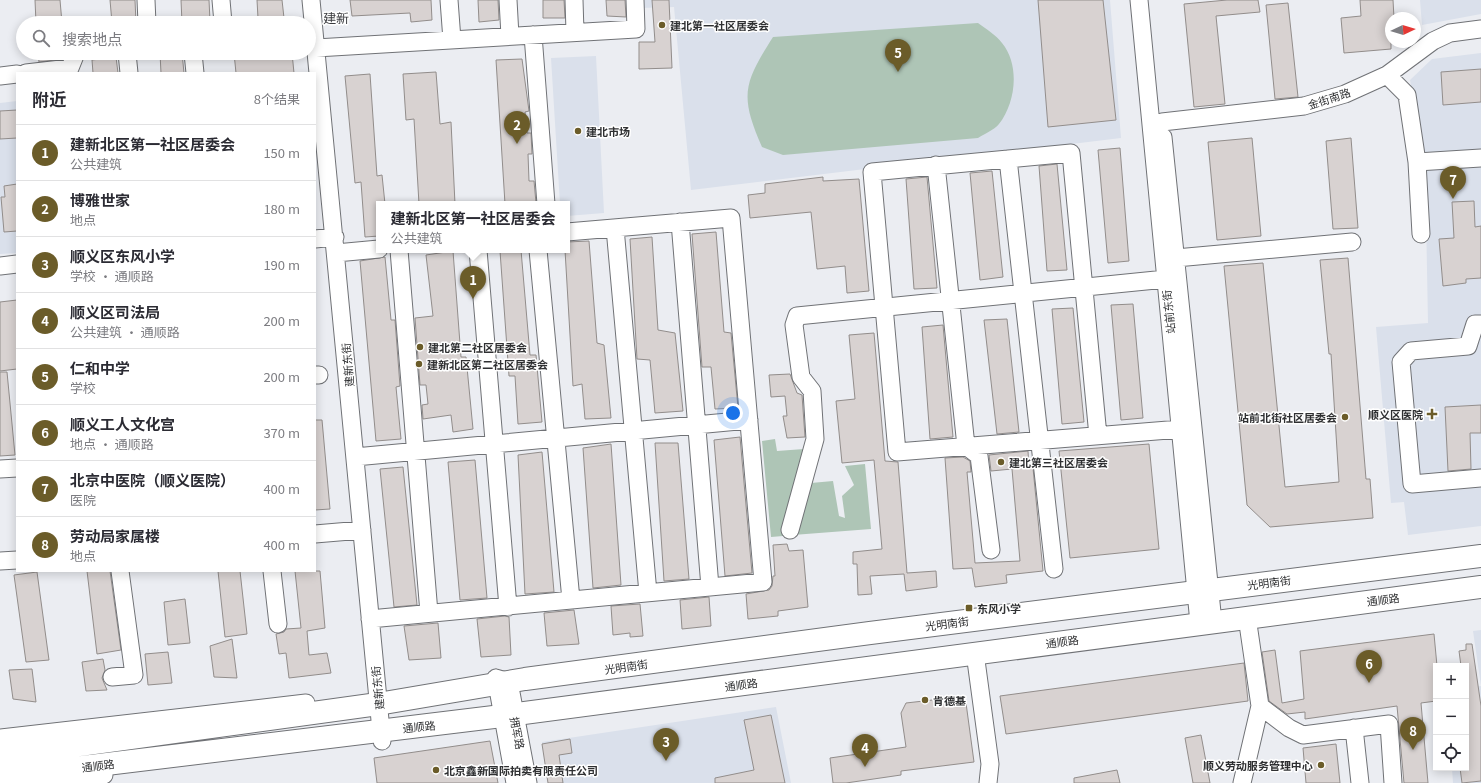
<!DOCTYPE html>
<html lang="zh">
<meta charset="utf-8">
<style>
:root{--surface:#fff;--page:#f7f7f7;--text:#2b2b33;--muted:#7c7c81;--line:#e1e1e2;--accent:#6b5c29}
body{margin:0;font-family:Georgia,"Noto Sans SC",serif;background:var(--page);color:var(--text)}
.controls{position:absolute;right:12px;bottom:12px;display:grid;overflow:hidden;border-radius:0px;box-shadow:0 2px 10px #0003}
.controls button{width:36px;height:36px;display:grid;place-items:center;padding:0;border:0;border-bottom:1px solid var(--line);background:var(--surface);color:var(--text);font:20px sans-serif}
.compass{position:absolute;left:1385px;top:12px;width:36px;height:36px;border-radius:50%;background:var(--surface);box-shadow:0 2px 10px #0003;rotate:86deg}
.you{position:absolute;left:733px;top:413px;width:14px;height:14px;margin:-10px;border:3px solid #fff;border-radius:50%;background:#1a73e8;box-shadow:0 0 0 6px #1a73e833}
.badge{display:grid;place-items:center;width:26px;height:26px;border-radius:50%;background:var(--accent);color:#fff;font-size:13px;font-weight:700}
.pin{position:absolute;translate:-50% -33px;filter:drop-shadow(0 1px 2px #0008)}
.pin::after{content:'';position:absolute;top:21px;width:14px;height:12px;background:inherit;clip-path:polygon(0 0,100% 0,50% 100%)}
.popup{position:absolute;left:376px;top:201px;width:194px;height:52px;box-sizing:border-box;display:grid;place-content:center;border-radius:0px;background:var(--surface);filter:drop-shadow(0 1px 3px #0005);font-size:13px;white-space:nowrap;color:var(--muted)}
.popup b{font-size:15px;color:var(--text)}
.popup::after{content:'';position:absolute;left:50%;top:100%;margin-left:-8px;border:8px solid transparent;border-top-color:var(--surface)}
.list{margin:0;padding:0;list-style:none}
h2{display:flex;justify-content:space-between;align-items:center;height:52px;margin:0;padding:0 16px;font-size:17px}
h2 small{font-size:13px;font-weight:400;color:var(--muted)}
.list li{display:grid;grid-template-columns:26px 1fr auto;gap:12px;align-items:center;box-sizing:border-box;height:56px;padding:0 16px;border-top:1px solid var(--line)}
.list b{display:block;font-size:15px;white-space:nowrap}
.list p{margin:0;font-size:13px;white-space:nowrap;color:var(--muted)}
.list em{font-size:13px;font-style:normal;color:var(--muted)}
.icon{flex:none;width:22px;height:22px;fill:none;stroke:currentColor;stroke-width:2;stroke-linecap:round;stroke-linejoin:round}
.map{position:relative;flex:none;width:1481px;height:783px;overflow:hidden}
.search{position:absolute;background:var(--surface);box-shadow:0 2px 10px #0003;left:16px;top:16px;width:300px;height:44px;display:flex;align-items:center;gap:10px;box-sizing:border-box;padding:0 14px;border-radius:22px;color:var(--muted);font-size:15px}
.panel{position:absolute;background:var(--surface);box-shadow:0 2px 10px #0003;left:16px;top:72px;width:300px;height:500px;border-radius:0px}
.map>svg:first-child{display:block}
.built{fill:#dae0eb}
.green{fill:#aec5b6}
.building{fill:#d8d2d1;stroke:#928d8b}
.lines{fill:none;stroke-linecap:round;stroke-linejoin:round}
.minor-casing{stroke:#707276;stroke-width:19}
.major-casing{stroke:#707276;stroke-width:24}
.minor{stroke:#fff;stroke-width:17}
.major{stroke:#fff;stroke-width:22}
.poi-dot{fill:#6b5c29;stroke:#fff;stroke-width:1.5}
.labels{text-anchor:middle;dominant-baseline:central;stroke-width:3;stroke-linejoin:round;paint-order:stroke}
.poi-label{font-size:11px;font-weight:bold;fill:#2f3032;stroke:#fff;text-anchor:start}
.street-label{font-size:11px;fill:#2f3032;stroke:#fff}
.quarter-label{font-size:13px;fill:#3a3b3f;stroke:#fff}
</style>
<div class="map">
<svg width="1481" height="783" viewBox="0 0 1481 783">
<rect width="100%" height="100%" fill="#ebedf2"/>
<path class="built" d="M640,0H1110L1121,138L691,190L674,7L640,8Z
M1420,0H1481V14L1422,25Z
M1481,53V526L1408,535L1404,502L1391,503L1376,327L1428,323L1425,162L1410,80L1432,59Z
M596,56L604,213L567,216V204H560L551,58Z
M17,101V253L0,254V103Z
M1481,630V783H1453L1452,768H1466V688L1481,686L1473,631Z
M776,707L791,783H548L542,742Z"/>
<path class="green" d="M978,23C986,29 996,35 1002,43C1020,65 1016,102 999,124C994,130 984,134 978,138L783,155L762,147C739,95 744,83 773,37Z
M775,439L777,451L804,449L801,477L783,536L771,537L762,441Z
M865,464L871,529L793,535L811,483L833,481L839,516L845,518L842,496L854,485L845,466Z"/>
<path class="building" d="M35,0H60L62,23H36Z
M110,0H135L136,23H112Z
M181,0H209L210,21L182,23Z
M257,0H282L284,18H258Z
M350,0H431L432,20L411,22L410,13L352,16Z
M478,0H498L499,20L479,22Z
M543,0H564L565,18H543Z
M606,0H625L626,17L607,16Z
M652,0H669L672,68L639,69V42H655Z
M1038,0H1103L1116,120L1048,127Z
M1227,0H1258L1260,12L1216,16L1225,104L1194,107L1184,4Z
M1360,0H1393L1394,18H1391V49L1344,53L1341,18L1361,16Z
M1288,3L1298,97L1275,99L1266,5Z
M38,53H65V54L63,59L39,62Z
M160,53H182L184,73H161Z
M234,53H292L294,73H236Z
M116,57L118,73H93L92,60Z
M522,59L529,111L525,112L527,133H531L532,154H528L529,181H534L536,203L505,204L496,60Z
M1481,69V102L1443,105L1441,72Z
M436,72L440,124L451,122L455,204H419L414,119L406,120L403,74Z
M370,74L377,176L382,175L385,204H379V236L365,237L361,182L355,183L345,76Z
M17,110V138L0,139V111Z
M1252,138L1261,236L1217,240L1208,142Z
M1351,138L1358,228L1333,229L1326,141Z
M1120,148L1129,261L1108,263L1098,150Z
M1057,164L1067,270L1047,271L1039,166Z
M992,171L1003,277L980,280L970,173Z
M823,177V181L859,179L869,291L847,293L845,266L817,269L811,212L750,218L748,195L765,193V184Z
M927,177L937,288L914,289L906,179Z
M17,184V231L4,232L1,197H5L4,186Z
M1474,201L1475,227L1481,226V278L1466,279V283L1443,286L1439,239L1454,238L1452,202Z
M716,232L724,332L731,333L738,408L715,409L711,367H702L692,234Z
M652,237L658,330L675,333L683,411L655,413L650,360L637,359L630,239Z
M589,241L597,343L604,345L611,418L585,419L582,384L573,386L565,250H567V242Z
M521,250L530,355H536L542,422L518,424L515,376H509L500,251Z
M453,251L461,357H466L473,429L453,432L451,415L423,419L422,405L428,404L426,385H420L415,318L433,316L426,255Z
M385,257L391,320H395L400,386L396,387L401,439L376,441L360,261Z
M1348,258L1366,479H1370L1373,518L1270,527L1247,505L1224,266L1263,263L1285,487L1339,482L1331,354H1329L1320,260Z
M17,300V369L0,371V302Z
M1133,304L1143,418L1121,420L1111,305Z
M1073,308L1084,422L1062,424L1052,309Z
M1007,319L1019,432L997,434L984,320Z
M943,325L953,437L930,439L922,327Z
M874,333L885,461L898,462L907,573L936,571L937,587L906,591L904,574L870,576L872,594L858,595L857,564H853V552L882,549L874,460L842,463L836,401L855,399L849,335Z
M0,372H7L15,455L0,456Z
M790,374L797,393L802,395L805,437L787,438L783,416H787L785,396L771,397L769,375Z
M1481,405V433H1470L1471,469L1448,471L1445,407Z
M315,420H322L330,509L315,510Z
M740,437L752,573L725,576L714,440Z
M655,443H678L689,579L664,581Z
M611,444L621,585L593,588L583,448Z
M1149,444L1159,549L1070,558L1059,451Z
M1028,451L1029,468H1033L1043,571L1006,575L1007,583L975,587L972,568L953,569L945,458L963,457L970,461L971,472H967L975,563L1020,561L1012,469L991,471L989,455Z
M542,452L554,592L525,594L518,455Z
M475,460L487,598L460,600L448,462Z
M403,467L417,605L394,607L380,469Z
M787,544L789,551L803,550L808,607L778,611V616L748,619L746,594L769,590L772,586L773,576H775L773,545Z
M87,571H110L121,650L97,654Z
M218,571H240L247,634L225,637Z
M295,571H320L325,628L307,631L309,655L327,653L331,673L289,678L286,653L279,654L276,634L284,632L286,629L301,628Z
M37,572L49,660L26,662L14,575Z
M709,597L711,626L682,629L680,600Z
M185,599L190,643L168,645L164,602Z
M640,604L643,636L630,637V633L613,635L611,606Z
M574,610L579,644L547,646L544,613Z
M505,616L509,617L511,655L481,657L477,619Z
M438,623L441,658L409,660L404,626Z
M1434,634L1437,666L1436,701L1421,703L1428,783H1404L1397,706L1305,719V712L1287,714L1269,701L1262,652L1275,650L1282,703L1304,699L1300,651Z
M232,639L237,678L214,677L210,646Z
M1466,644H1472L1481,706V781L1462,783L1460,768H1466V666H1461L1459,651L1466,650Z
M168,652L172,683L148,685L145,654Z
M103,659L105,670L102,678L107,690L86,691L82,662Z
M1244,663L1248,701L1006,734L1000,696Z
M32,669L36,702L13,699L9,670Z
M959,697L966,703L974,762L901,771V775L846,783H833L830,758L906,747L901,713L906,703Z
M771,715L785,783H715V778L754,770L744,720Z
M1201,735L1210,783H1193L1185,738Z
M570,739L572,753L559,755L563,783H548L542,744Z
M490,741L498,783H377L374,758Z
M1336,744L1340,783H1306L1303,748Z
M1117,770L1120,783H1074V778Z"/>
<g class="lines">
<defs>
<path id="minor" d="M146,0L147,23
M221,0L223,23
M311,0L382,741
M449,0L452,40
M508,0L510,36
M574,0L575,32
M1139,0L1199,623
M533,35L546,204
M316,48L636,29L635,0
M127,53L129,73
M193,53L195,73
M26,73L70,68L76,53
M1387,75L1407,95L1417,162L1421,234
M0,76L17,74
M1162,122L1304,106L1345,94L1387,75L1433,41L1450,33L1481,29
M1163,137L1213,622
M1008,159L1054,569
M1417,162L1481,158
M936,165L966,446L979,456L991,550
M680,222L710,587
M615,228L648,593
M315,239L335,237
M399,250L429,613
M478,250L508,607
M538,250L571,600
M336,253L379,249
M1176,258L1352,242
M0,266L17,264
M1481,324H1475L1468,346L1411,351L1401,362L1412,484L1481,478
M315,375H319
M1098,436L1071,153L872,172L897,452L1193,428
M355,457L749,420
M0,469L17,468
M790,530L815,439L812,391L801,377L794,325L797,316L1176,278
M315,534L362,530
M0,561L17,560
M272,571L278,624
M1247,617L1260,706L1289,728L1303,735L1389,724L1393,783
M370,619L763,582L731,218L567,232
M975,653L990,764L988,783
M112,677L134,675L120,571
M496,678L509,682L528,783
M496,678L515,783
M1354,728L1360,783
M0,738L306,703
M50,783L104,775
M1242,783L1260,706"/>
<path id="major" d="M0,756L378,704L525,679L870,633L1481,556
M0,777L502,716L1481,587"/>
</defs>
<use href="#minor" class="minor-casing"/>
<use href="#major" class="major-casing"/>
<use href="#minor" class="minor"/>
<use href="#major" class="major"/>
</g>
<g class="poi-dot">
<circle cx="662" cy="25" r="4"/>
<circle cx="578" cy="131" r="4"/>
<circle cx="420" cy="347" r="4"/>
<circle cx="419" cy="364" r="4"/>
<path d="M1430 408h4v4h4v4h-4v4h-4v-4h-4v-4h4z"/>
<circle cx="1345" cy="417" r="4"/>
<circle cx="1001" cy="462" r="4"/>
<rect x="965" y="604" width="8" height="8" rx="2"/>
<circle cx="925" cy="700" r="4"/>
<circle cx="1321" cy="765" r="4"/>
<circle cx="436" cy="770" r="4"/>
</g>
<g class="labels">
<g class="poi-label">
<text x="670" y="25">建北第一社区居委会</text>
<text x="586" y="131">建北市场</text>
<text x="428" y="347">建北第二社区居委会</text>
<text x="427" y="364">建新北区第二社区居委会</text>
<text x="1423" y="414" text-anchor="end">顺义区医院</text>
<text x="1337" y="417" text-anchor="end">站前北街社区居委会</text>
<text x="1009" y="462">建北第三社区居委会</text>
<text x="977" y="608">东风小学</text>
<text x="933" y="700">肯德基</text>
<text x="1313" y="765" text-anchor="end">顺义劳动服务管理中心</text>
<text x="444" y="770">北京鑫新国际拍卖有限责任公司</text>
</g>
<g class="street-label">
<text transform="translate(1329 98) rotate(-18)">金街南路</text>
<text transform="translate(1168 312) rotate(-96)">站前东街</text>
<text transform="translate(347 365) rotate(-95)">建新东街</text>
<text transform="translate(1269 582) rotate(-7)">光明南街</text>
<text transform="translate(1383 599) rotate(-7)">通顺路</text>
<text transform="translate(947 623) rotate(-7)">光明南街</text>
<text transform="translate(1062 641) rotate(-8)">通顺路</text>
<text transform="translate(626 666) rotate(-8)">光明南街</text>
<text transform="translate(741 684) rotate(-8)">通顺路</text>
<text transform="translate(377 688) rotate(-96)">建新东街</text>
<text transform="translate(419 726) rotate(-6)">通顺路</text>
<text transform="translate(518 733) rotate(79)">拥军路</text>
<text transform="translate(98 765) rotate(-7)">通顺路</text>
</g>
<g class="quarter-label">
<text x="336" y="17">建新</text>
</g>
</g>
</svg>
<div class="controls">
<button>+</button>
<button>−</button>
<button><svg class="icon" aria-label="locate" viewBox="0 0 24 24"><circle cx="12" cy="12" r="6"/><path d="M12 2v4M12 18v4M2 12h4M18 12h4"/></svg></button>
</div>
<svg class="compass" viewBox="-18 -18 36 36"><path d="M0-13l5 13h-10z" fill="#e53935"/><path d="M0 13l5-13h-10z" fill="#7c7c81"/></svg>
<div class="you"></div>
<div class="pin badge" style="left:473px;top:299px">1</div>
<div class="popup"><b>建新北区第一社区居委会</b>公共建筑</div>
<div class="pin badge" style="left:517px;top:144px">2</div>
<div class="pin badge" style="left:666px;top:761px">3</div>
<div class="pin badge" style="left:865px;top:767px">4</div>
<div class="pin badge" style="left:898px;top:72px">5</div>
<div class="pin badge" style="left:1369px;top:683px">6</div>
<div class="pin badge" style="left:1453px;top:199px">7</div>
<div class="pin badge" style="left:1413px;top:750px">8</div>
<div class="search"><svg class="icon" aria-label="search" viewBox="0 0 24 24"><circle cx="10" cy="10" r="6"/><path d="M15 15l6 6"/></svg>搜索地点</div>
<section class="panel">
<h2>附近<small>8个结果</small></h2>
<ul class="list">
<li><span class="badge">1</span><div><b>建新北区第一社区居委会</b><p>公共建筑</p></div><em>150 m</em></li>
<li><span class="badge">2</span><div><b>博雅世家</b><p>地点</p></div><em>180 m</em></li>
<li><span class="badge">3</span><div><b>顺义区东风小学</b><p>学校 · 通顺路</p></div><em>190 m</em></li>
<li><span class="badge">4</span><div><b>顺义区司法局</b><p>公共建筑 · 通顺路</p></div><em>200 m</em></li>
<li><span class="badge">5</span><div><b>仁和中学</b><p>学校</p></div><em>200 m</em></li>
<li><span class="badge">6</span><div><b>顺义工人文化宫</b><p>地点 · 通顺路</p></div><em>370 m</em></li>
<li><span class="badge">7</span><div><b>北京中医院（顺义医院）</b><p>医院</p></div><em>400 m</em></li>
<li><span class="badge">8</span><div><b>劳动局家属楼</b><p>地点</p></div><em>400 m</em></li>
</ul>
</section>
</div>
